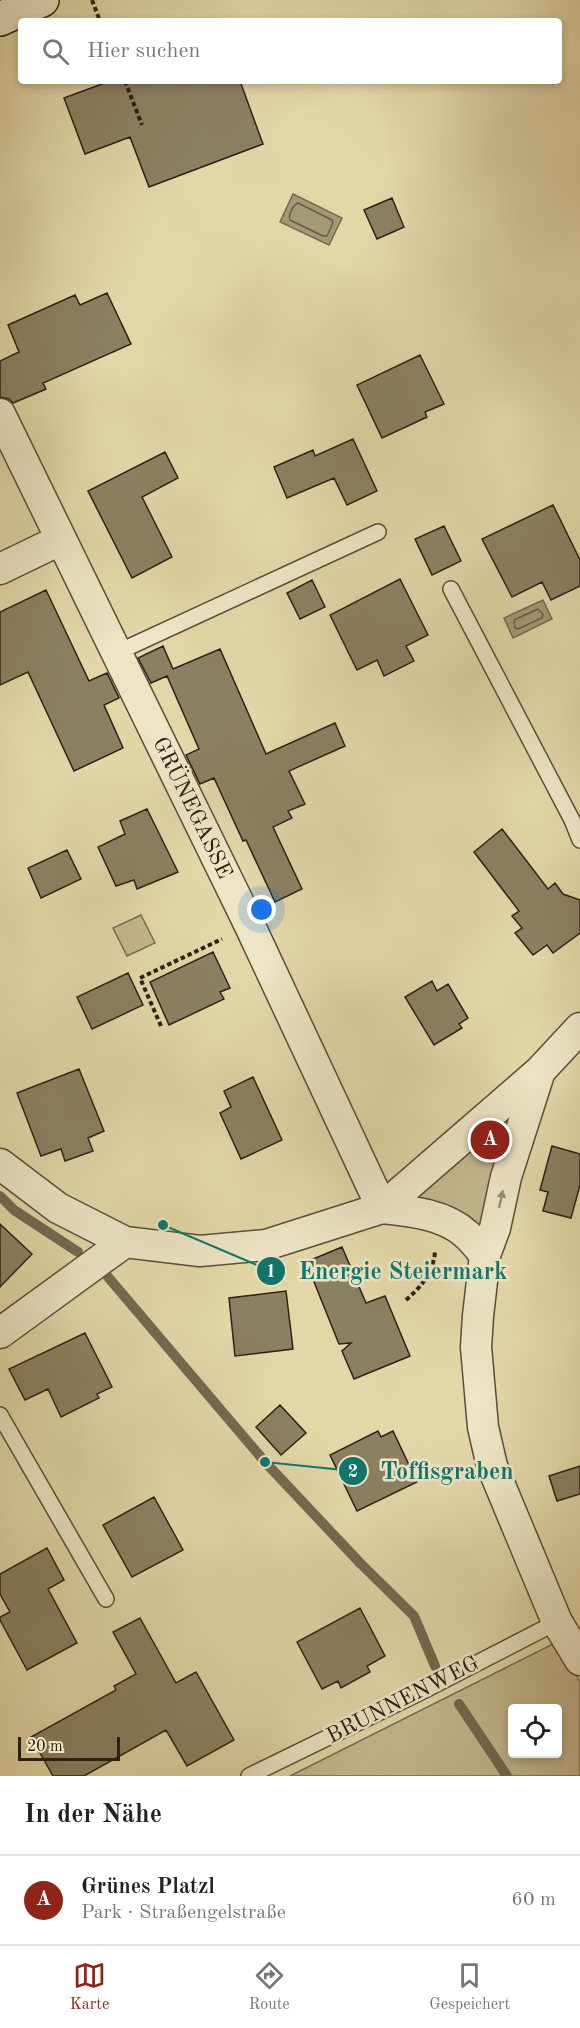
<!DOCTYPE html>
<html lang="de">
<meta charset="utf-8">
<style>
:root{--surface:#fff;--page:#f6f6f6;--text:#222;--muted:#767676;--line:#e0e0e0;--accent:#8f2418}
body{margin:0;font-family:"Old Standard TT",serif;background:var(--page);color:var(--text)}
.controls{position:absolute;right:18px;bottom:18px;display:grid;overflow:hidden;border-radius:6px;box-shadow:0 3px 9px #0003}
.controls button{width:54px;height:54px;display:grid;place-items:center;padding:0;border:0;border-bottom:2px solid var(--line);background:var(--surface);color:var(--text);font:30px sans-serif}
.scale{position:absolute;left:18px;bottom:15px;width:102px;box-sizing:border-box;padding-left:6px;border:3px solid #2b2117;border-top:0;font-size:16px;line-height:21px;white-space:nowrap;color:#2b2117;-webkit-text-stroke:4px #ede5c6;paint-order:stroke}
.you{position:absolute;left:262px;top:910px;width:21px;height:21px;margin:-15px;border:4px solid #fff;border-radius:50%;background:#1a73e8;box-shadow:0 0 0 9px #1a73e833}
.badge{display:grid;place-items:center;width:39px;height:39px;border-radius:50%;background:var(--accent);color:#fff;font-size:20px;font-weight:700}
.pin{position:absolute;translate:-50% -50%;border:3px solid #fff;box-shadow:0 2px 6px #0006}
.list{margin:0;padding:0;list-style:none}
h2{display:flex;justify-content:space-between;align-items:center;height:78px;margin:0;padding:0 24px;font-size:26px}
h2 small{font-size:20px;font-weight:400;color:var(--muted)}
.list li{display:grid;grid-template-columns:39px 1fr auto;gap:18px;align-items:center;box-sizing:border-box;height:90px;padding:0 24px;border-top:2px solid var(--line)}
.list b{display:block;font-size:22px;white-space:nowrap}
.list p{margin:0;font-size:20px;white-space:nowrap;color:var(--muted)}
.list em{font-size:20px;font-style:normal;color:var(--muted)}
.icon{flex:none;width:33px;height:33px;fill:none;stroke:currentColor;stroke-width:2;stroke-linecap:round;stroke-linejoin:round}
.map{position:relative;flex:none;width:580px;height:1776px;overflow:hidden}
.search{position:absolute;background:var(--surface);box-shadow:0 3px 9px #0003;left:18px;right:18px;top:18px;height:66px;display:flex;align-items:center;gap:15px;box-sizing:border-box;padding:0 21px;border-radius:6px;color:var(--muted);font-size:22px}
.sheet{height:168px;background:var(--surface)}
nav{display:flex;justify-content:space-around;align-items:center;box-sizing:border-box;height:84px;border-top:2px solid var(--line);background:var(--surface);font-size:16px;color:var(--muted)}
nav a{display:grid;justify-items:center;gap:3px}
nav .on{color:var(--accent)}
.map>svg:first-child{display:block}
.green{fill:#c4b88f;stroke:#786c53;stroke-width:1.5;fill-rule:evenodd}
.water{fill:#a49977;stroke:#746951;stroke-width:1.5}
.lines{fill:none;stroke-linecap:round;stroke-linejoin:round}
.shore{stroke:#685d47;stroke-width:1.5}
.stream{stroke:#746951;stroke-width:10}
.building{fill:#8b8062;stroke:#2b2117;stroke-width:1.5}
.lane-casing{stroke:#594e3b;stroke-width:18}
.street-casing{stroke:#594e3b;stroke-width:33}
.secondary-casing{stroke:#2b2117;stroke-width:36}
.path{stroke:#2b2117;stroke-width:4;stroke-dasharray:4.5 3;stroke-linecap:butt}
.lane{stroke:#ede5c6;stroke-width:15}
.street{stroke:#ede5c6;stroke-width:30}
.secondary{stroke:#ede5c6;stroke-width:33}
.oneway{fill:#968d77}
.labels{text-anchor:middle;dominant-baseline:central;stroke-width:5;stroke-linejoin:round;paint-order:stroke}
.street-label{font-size:22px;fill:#2b2117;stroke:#ede5c6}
.leader{fill:none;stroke:#0f766e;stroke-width:2}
.callout-dot{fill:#0f766e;stroke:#ede5c6;stroke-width:2}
.mark-label{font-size:18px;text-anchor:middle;font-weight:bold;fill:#fff}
.callout-label{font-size:24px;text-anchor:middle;font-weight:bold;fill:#0f766e;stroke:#ede5c6;stroke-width:5;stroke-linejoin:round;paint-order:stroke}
</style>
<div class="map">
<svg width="580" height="1776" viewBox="0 0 580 1776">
<rect width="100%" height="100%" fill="#e3d7a8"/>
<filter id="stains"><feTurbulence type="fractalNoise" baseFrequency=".00333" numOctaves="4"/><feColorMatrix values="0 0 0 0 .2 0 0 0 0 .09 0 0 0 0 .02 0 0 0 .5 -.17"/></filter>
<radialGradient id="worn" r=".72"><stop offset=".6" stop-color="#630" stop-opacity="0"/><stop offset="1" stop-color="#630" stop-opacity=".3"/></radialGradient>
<path class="green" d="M141,915L155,943L127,956L113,928Z
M540,1071L485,1255L382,1208Z
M557,1642L580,1682V1776H290ZM512,1708H558V1754H512Z"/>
<path class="water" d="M293,194L342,218L329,245L280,222Z
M543,600L552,619L513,638L504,618Z"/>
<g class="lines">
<path class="shore" d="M298,203L332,220L333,223L327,236H323L290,220C288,215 293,205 298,203Z
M538,609L543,614L542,618L518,629L515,628L514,620Z"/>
<path class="stream" d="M0,1196L14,1210L78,1252
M108,1277L265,1462L361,1564L414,1616L435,1666
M459,1704L507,1776"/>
</g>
<path class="building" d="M110,81H240L263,144L149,187L130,137L85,154L64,98Z
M392,198L404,227L377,239L364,210Z
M107,293L131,344L43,383L46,389L13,403L9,399L0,397V361L19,352L8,325L75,295L80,305Z
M420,355L444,404L425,412L427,417L382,438L357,385Z
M353,439L377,491L347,505L334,478L287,498L274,467L313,450L315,456Z
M165,452L178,478L142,497L172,557L132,578L88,491Z
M553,505L580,560V586L551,600L542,582L512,597L482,539Z
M444,526L461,561L432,575L415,539Z
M400,579L428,635L406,646L414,661L384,676L377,660L357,670L330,615Z
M312,580L325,607L300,619L287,593Z
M46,590L89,681L107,673L119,698L104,705L123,748L74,771L28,672L0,685V612Z
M163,646L173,669L220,649L266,754L335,723L345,746L289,771L305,804L288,811L292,818L273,827L302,889L275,902L246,840L243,841L214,778L200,784L186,755L199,749L167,676L151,683L138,658Z
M147,809L178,872L137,889L134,880L116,886L98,847L125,834L120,821Z
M502,829L548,889L555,883L563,894L580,900V933L553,953L547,945L533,955L515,933L522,928L512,916L519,911L474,852Z
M67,850L81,879L41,898L28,868Z
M213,952L230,988L220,992L224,999L169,1025L150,982Z
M128,973L143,1005L92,1029L77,997Z
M432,981L437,991L448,984L468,1018L459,1024L462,1028L434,1045L405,997Z
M79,1069L104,1131L88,1138L93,1151L65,1161L61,1149L41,1156L17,1093Z
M253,1077L282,1140L241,1159L220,1113L231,1107L224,1091Z
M552,1146L580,1154V1185L571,1218L543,1211L548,1192L540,1190Z
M0,1224L32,1254L0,1287Z
M342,1247L366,1303L385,1296L410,1356L354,1379L342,1351L351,1343L339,1344L306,1262Z
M286,1291L293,1349L235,1356L229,1298Z
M85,1333L112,1387L97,1394L99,1398L61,1417L48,1389L25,1400L9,1369Z
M280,1405L306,1433L281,1455L256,1427Z
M378,1431L381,1437L393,1431L417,1482L357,1511L330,1455Z
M580,1466V1494L557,1501L549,1476Z
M154,1497L183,1550L132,1577L103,1525Z
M47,1548L64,1580L48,1589L77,1643L27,1670L0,1620V1617L10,1612L0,1594V1574Z
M360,1608L385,1656L367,1666L370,1672L341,1688L338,1681L322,1689L297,1642Z
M140,1618L176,1683L196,1672L234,1740L187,1766L166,1730L84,1776H53L31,1737L116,1690L114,1686L136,1674L113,1632Z"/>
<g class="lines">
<defs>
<path id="lane" d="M451,589L572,820L580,840
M116,653L378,532
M0,1415L106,1599
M249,1776L425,1690L557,1622"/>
<path id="street" d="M0,414L250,926L382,1208C410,1211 444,1214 466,1234C473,1240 479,1248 485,1255
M0,569L60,540
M540,1071L506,1177L495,1228L485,1255L478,1316L476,1347L483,1427L492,1466L557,1622L580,1660
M0,1164L58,1208L125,1242L200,1251L266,1245L382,1208L540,1071L580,1028
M0,1333L125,1242"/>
<path id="secondary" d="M0,19L42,0"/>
</defs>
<use href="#lane" class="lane-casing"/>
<use href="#street" class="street-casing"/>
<use href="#secondary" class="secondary-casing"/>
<path class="path" d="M92,0L100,21
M125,81L142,125
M161,1026L140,978L222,939
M406,1300C421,1287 433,1273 435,1252"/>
<use href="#lane" class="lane"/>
<use href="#street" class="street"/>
<use href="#secondary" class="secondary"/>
</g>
<defs><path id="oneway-solid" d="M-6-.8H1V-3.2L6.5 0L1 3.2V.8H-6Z" transform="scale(1.5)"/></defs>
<use class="oneway" href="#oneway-solid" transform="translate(501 1199) rotate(-77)"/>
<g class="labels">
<g class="street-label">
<text transform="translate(192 808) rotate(64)">GRÜNEGASSE</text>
<text transform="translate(403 1700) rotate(-27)">BRUNNENWEG</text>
</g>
</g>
<path class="leader" d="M163 1225L271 1271M265 1462L353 1471"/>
<g class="callout-dot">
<circle cx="163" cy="1225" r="6"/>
<circle cx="265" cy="1462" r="6"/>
<circle cx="271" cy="1271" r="15"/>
<circle cx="353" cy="1471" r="15"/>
</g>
<g class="mark-label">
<text x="271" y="1277">1</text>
<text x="353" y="1477">2</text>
</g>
<g class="callout-label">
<text x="403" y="1279">Energie Steiermark</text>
<text x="447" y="1479">Toffisgraben</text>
</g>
<rect width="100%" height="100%" filter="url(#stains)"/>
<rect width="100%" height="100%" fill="url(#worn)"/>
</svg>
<div class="controls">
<button><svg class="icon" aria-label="locate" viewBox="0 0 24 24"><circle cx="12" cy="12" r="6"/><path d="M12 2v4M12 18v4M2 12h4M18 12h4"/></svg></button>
</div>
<div class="scale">20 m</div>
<div class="you"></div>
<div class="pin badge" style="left:490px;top:1140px">A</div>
<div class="search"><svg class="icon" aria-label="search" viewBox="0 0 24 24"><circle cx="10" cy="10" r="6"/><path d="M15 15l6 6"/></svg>Hier suchen</div>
</div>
<section class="sheet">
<h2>In der Nähe<small></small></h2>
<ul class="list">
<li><span class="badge">A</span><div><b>Grünes Platzl</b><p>Park · Straßengelstraße</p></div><em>60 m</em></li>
</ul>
</section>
<nav>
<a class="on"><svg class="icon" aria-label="map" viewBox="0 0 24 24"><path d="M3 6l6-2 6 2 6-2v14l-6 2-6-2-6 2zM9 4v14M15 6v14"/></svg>Karte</a>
<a><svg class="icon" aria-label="directions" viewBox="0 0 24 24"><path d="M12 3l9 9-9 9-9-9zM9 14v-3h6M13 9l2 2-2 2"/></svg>Route</a>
<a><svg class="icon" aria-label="saved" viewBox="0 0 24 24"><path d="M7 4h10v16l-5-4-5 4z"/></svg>Gespeichert</a>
</nav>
